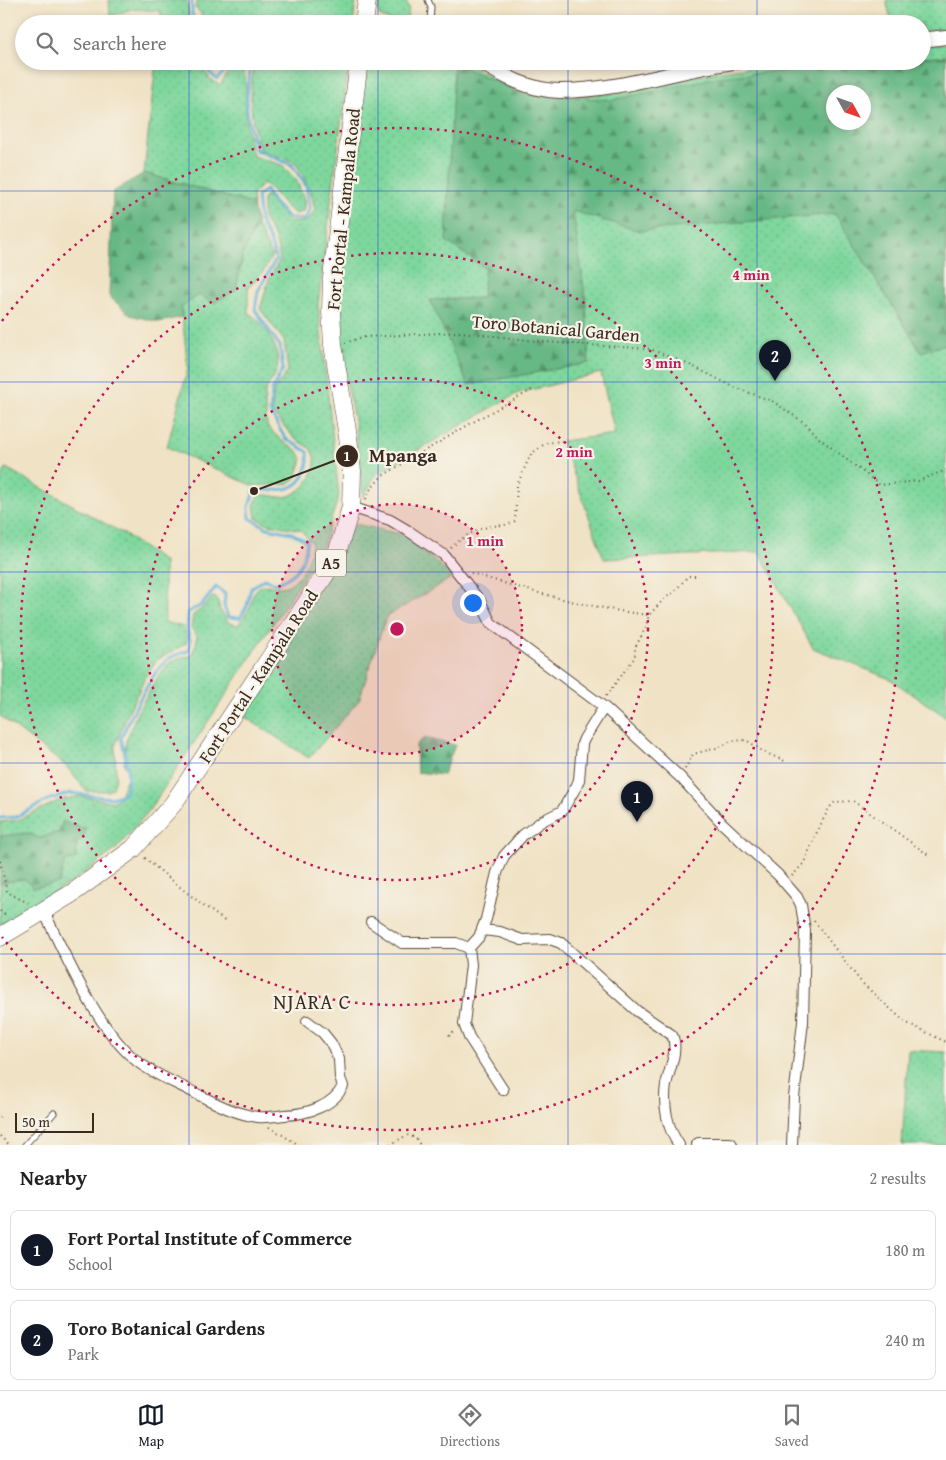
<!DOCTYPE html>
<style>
:root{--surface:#fff;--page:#f2f2f2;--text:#222;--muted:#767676;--line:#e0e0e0;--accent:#111827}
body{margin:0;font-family:"Gentium Book Plus",serif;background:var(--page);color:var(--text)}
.compass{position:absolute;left:826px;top:85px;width:45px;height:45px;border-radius:50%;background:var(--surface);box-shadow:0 2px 8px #0003;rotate:130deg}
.scale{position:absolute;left:15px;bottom:12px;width:79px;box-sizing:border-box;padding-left:5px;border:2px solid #3b2a1e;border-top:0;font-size:14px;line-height:18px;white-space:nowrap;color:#3b2a1e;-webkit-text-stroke:4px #f7f3e8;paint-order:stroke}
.you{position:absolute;left:472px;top:602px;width:18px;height:18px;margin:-12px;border:4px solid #fff;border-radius:50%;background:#1a73e8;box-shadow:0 0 0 8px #1a73e833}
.badge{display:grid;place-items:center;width:32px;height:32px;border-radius:50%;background:var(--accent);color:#fff;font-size:16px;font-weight:700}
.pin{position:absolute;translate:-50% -41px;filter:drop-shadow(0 1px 2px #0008)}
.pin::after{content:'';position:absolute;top:26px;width:18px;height:15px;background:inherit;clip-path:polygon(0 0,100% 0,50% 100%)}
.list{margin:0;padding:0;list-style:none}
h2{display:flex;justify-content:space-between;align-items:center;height:65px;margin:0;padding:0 20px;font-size:21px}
h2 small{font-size:16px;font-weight:400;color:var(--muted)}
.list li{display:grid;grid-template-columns:32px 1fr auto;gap:15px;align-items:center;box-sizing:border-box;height:80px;margin:0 10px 10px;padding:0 10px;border:1px solid var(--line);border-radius:8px}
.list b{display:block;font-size:19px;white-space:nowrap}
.list p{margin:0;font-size:16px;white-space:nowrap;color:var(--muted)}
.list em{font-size:16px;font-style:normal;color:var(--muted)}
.icon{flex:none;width:28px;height:28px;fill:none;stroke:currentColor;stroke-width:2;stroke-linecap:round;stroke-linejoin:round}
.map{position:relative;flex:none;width:946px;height:1145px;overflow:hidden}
.search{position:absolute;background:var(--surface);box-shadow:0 2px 8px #0003;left:15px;right:15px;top:15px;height:55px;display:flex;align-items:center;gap:12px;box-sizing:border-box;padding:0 18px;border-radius:28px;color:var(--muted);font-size:19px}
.sheet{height:245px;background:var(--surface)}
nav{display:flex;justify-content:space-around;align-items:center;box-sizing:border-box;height:70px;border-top:1px solid var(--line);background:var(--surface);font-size:14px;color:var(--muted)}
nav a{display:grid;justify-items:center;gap:2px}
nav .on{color:var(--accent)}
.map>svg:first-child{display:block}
.grass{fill:url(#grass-dots);stroke:#5c805e;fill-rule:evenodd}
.forest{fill:url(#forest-firs);stroke:#507151;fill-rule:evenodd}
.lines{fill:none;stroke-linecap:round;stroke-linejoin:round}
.stream{stroke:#5cb2d9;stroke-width:3}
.lane-casing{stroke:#564637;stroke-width:7}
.street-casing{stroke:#564637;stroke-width:12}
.secondary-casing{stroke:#564637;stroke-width:16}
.highway-casing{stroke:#564637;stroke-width:19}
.path{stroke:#564637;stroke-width:2;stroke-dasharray:1 4;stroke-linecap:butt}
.lane{stroke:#fff;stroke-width:5}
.street{stroke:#fff;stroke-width:10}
.secondary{stroke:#fff;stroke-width:14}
.highway{stroke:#fff;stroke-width:18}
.grid{fill:none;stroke:#1d4ed8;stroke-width:1;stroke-opacity:0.55}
.ring{fill:none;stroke:#c2185b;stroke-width:2.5;stroke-dasharray:2.5 5}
.labels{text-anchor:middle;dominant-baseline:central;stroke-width:4.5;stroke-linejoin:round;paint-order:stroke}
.shield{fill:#f7f3e8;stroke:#73665b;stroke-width:1}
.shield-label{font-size:16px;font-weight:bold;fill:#3b2a1e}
.street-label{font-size:18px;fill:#3b2a1e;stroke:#f7f3e8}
.quarter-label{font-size:20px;letter-spacing:1px;fill:#3b2a1e;stroke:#f7f3e8}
.centre{fill:#c2185b;stroke:#f7f3e8;stroke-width:2.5}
.ring-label{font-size:15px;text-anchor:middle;font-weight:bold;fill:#c2185b;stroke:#f7f3e8;stroke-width:4.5;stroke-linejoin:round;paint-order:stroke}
.leader{fill:none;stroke:#3b2a1e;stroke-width:2}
.callout-dot{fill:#3b2a1e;stroke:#f7f3e8;stroke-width:2}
.mark-label{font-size:15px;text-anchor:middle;font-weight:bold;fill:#fff}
.callout-label{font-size:19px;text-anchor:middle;font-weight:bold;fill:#3b2a1e;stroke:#f7f3e8;stroke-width:4.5;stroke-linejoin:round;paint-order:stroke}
</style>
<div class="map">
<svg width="946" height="1145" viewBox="0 0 946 1145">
<defs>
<pattern id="grass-dots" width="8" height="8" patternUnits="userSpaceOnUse" patternTransform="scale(1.25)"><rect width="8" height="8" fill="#7ed79d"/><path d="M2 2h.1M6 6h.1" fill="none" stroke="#6eb987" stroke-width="1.8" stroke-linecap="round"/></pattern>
<pattern id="forest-firs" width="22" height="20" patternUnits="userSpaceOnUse" patternTransform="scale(1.25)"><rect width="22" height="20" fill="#66b884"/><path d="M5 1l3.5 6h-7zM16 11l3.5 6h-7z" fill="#55966b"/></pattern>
</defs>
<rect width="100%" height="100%" fill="#f7f3e8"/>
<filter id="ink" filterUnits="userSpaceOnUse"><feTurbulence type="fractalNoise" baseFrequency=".02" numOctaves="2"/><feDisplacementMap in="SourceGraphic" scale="10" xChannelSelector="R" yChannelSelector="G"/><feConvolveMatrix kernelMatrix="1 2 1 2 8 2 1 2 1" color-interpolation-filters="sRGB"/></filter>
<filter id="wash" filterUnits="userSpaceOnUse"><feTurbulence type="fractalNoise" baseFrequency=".0096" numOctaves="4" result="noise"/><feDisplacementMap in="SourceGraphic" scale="20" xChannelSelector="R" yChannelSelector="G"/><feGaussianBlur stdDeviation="1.12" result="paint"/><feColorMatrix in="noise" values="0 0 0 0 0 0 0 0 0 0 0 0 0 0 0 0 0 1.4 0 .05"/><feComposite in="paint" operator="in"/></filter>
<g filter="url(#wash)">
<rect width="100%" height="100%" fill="#f0e2c4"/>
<path class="grass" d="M109,0H187L190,24H160L161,11L131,9L110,17Z
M198,0H356L353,24H202L201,13L195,8Z
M379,0H405L409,8L407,20L394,22L379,16Z
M886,0H946V28L922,32V24H892Z
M946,44V717L890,679L813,648L759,552L604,559L562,441L615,434L601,373L518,393L376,474L363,498L355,425L339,343L336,295L352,148L368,61H462L521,93L560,97L623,93L720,71L804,61H922V47ZM834,92H864V122H834Z
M156,61H197L211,80L220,85L234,62H239C250,72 244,106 246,121C247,132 251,144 253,156L282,165L297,181L305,202L303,211L296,214C282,207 277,192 264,183L252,195L253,204L144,173Z
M253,61H349L318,305L339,495L323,545L310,568L148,812L116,849L75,880L0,925V822L18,820L60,800L81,796L113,802L119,798L129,772L124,765L126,741L137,713L154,683L169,663L182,657L191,656L196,645L197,636L191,628L193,615L204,607L212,597L217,598L220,610L229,623L238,625C242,620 246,614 249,609C253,602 251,593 258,588C264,583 270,586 276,587C299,589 309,560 312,543L301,530L268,524L256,518L254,506L258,496C267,493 273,497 282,497C299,496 313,480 315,463C315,458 312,452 310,448L294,438L272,412L274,390L288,371L284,341L260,309L269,279L280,259L275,238L263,218V200L266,195L289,222L308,221L315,209L310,190L296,163L259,149C255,133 251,118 251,101C250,88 254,75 253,61Z
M257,225L272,256L263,272L248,288V313C265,322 282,350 277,369C275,378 266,386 265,394C264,404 267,416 267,426L282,441L298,451L302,459L296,478L288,484L253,486L167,447L188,368L181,308L198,295L236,290L243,253Z
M6,468L124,534L164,562L165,622L183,627L187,637V643L157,660L147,674L128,713L115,746L116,777L113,788L108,791H86L66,766L0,716V481Z
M355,524L405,535L453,577L386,617L359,700L309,758L237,712Z
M908,1050L946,1052V1145H902Z"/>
<path class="forest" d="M946,56V344L921,352L835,214L639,231L573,211L586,302L589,363L468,385L430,300L482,298L485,268L446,241L454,63L521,93L612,100L717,77L888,61H922V58ZM834,92H864V122H834Z
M144,173L253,204L257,225L243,253L236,290L214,303L198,295L181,308L182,317L159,322L130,315L109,296L113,192Z
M424,738L455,745L443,775L417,772L416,745Z
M63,821L74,826L86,828L84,836L77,844L76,859L65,862L59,883L33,888L24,879L0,883V836L28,833L40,838L59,832Z"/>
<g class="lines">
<path class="stream" d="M192,0V13L196,24
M204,61L209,72L217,79L224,72L227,61
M0,818L16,817L50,799L71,793L112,798L126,793C130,773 126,757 121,738C130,718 152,669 170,658C175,655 182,653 188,651L191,641L187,629L188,612L202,605L216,587L225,594L224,606L228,617L240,618L247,606L251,588L264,579L276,584C298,574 304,565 307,541L292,533L267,528L250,518L249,507L254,491C274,489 295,494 304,475C308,466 309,461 308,452L285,438L270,412L272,390L283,369L280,346L255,310L258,291L276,259L270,241L260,221L257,196L266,190L273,202L289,218L306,219L310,207L306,186L292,165L256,150C252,134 246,117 247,100C247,86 252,75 249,61"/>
</g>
</g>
<g filter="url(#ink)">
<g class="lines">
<defs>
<path id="lane" d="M428,0L431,7L430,24
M25,1145L54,1113"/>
<path id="street" d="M351,507L390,520L407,530L444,555L480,601L491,623L604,707L681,778L722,823L778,875L797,897L801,905L805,930L803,1022L794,1097L792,1145
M44,912C67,958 97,1030 138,1062C155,1075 176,1083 195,1093C215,1103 235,1114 258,1117C267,1118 276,1116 285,1115C306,1114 333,1107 343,1086L340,1078L339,1059L331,1043L323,1033L307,1021
M371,922L402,943H456L469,948
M482,930L500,932L522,940L550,939L561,943L637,1011L672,1035C679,1050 669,1070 666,1085C663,1105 667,1128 679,1145
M503,1090L469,1037L464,1024L471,965L469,948L479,937L486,919L497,873L504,856L523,835L542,821L562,811L576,787L579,780L582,744L584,739L604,707"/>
<path id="secondary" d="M922,40L946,37
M478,61C503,76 531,91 560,91C622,91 681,68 741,61
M699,1145H730"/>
<path id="highway" d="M364,24L367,0
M0,937L71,894L133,849L173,804L189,780L325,575L338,550L351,507L352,471L348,437L333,345L331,311L332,278L359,61"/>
</defs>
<use href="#lane" class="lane-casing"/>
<use href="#street" class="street-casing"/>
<use href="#secondary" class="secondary-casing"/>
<use href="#highway" class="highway-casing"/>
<path class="path" d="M345,343L363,337L461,332L545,342L650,349L692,366L734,387L772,401L808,425L819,438L880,485L918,481L946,470
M366,499L370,490L382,476L480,418L532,390
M451,548C462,537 476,529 492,526C501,525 507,526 515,521L517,485L531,454L546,443L562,441
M471,573C529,591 588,608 649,615
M606,696L635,657V648L645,629L649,615L664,599L674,592L688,576H699
M685,769L693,754L720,747L731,741L746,740L764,752L787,762
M145,858L186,892L226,922
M0,861L7,892L28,903
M792,876L804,863L815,836L829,808L835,802L853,801L930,856
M0,911L8,917
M814,921L861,982L905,1022L946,1042
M449,1036L456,1029
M0,1118L3,1115
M269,1127L299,1145
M0,1136L9,1145
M390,1145L407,1135L416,1138L420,1145"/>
<use href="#lane" class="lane"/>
<use href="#street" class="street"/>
<use href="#secondary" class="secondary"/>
<use href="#highway" class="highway"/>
</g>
</g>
<path class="grid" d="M189,0V24M378,0V24M568,0V24M757,0V24M189,61V1145M378,61V1145M568,61V1145M757,61V1145M0,191H946M0,382H946M0,572H946M0,763H946M0,954H946"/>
<circle cx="397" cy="629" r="125" fill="#c2185b" fill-opacity=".12"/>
<g class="ring">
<circle cx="397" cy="629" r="125"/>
<circle cx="397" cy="629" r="251"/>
<circle cx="397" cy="629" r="376"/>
<path d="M2 321A501 501 0 1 1 2 937"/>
</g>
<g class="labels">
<rect class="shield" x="316" y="549.5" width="30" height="27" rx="4"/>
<g class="shield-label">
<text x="331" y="563">A5</text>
</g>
<g class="street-label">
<text transform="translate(343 209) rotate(-84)">Fort Portal - Kampala Road</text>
<text transform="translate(556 328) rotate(5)">Toro Botanical Garden</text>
<text transform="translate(258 676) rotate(-57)">Fort Portal - Kampala Road</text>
</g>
<g class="quarter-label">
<text x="312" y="1001">NJARA C</text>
</g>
</g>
<circle cx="397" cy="629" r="8" class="centre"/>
<g class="ring-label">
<text x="751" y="280">4 min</text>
<text x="663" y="368">3 min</text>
<text x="574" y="457">2 min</text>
<text x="485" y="546">1 min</text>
</g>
<path class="leader" d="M254 491L347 456"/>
<g class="callout-dot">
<circle cx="254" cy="491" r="5"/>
<circle cx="347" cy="456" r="12"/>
</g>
<g class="mark-label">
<text x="347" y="461">1</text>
</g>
<g class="callout-label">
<text x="403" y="462">Mpanga</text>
</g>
</svg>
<svg class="compass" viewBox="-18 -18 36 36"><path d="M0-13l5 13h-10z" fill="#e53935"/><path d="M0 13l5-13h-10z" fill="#767676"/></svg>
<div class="scale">50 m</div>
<div class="you"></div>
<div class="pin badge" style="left:637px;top:822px">1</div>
<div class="pin badge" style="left:775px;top:381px">2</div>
<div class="search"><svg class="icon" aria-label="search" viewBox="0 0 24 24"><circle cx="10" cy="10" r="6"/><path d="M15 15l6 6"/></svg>Search here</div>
</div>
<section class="sheet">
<h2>Nearby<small>2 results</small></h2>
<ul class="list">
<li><span class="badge">1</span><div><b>Fort Portal Institute of Commerce</b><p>School</p></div><em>180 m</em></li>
<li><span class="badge">2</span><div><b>Toro Botanical Gardens</b><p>Park</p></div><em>240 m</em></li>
</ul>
</section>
<nav>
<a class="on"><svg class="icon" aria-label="map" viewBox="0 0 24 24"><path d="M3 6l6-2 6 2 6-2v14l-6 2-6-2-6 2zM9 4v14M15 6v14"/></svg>Map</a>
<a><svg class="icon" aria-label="directions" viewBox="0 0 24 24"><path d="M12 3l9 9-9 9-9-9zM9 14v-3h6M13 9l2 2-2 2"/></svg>Directions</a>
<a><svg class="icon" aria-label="saved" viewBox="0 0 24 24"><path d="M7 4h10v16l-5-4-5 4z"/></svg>Saved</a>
</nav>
